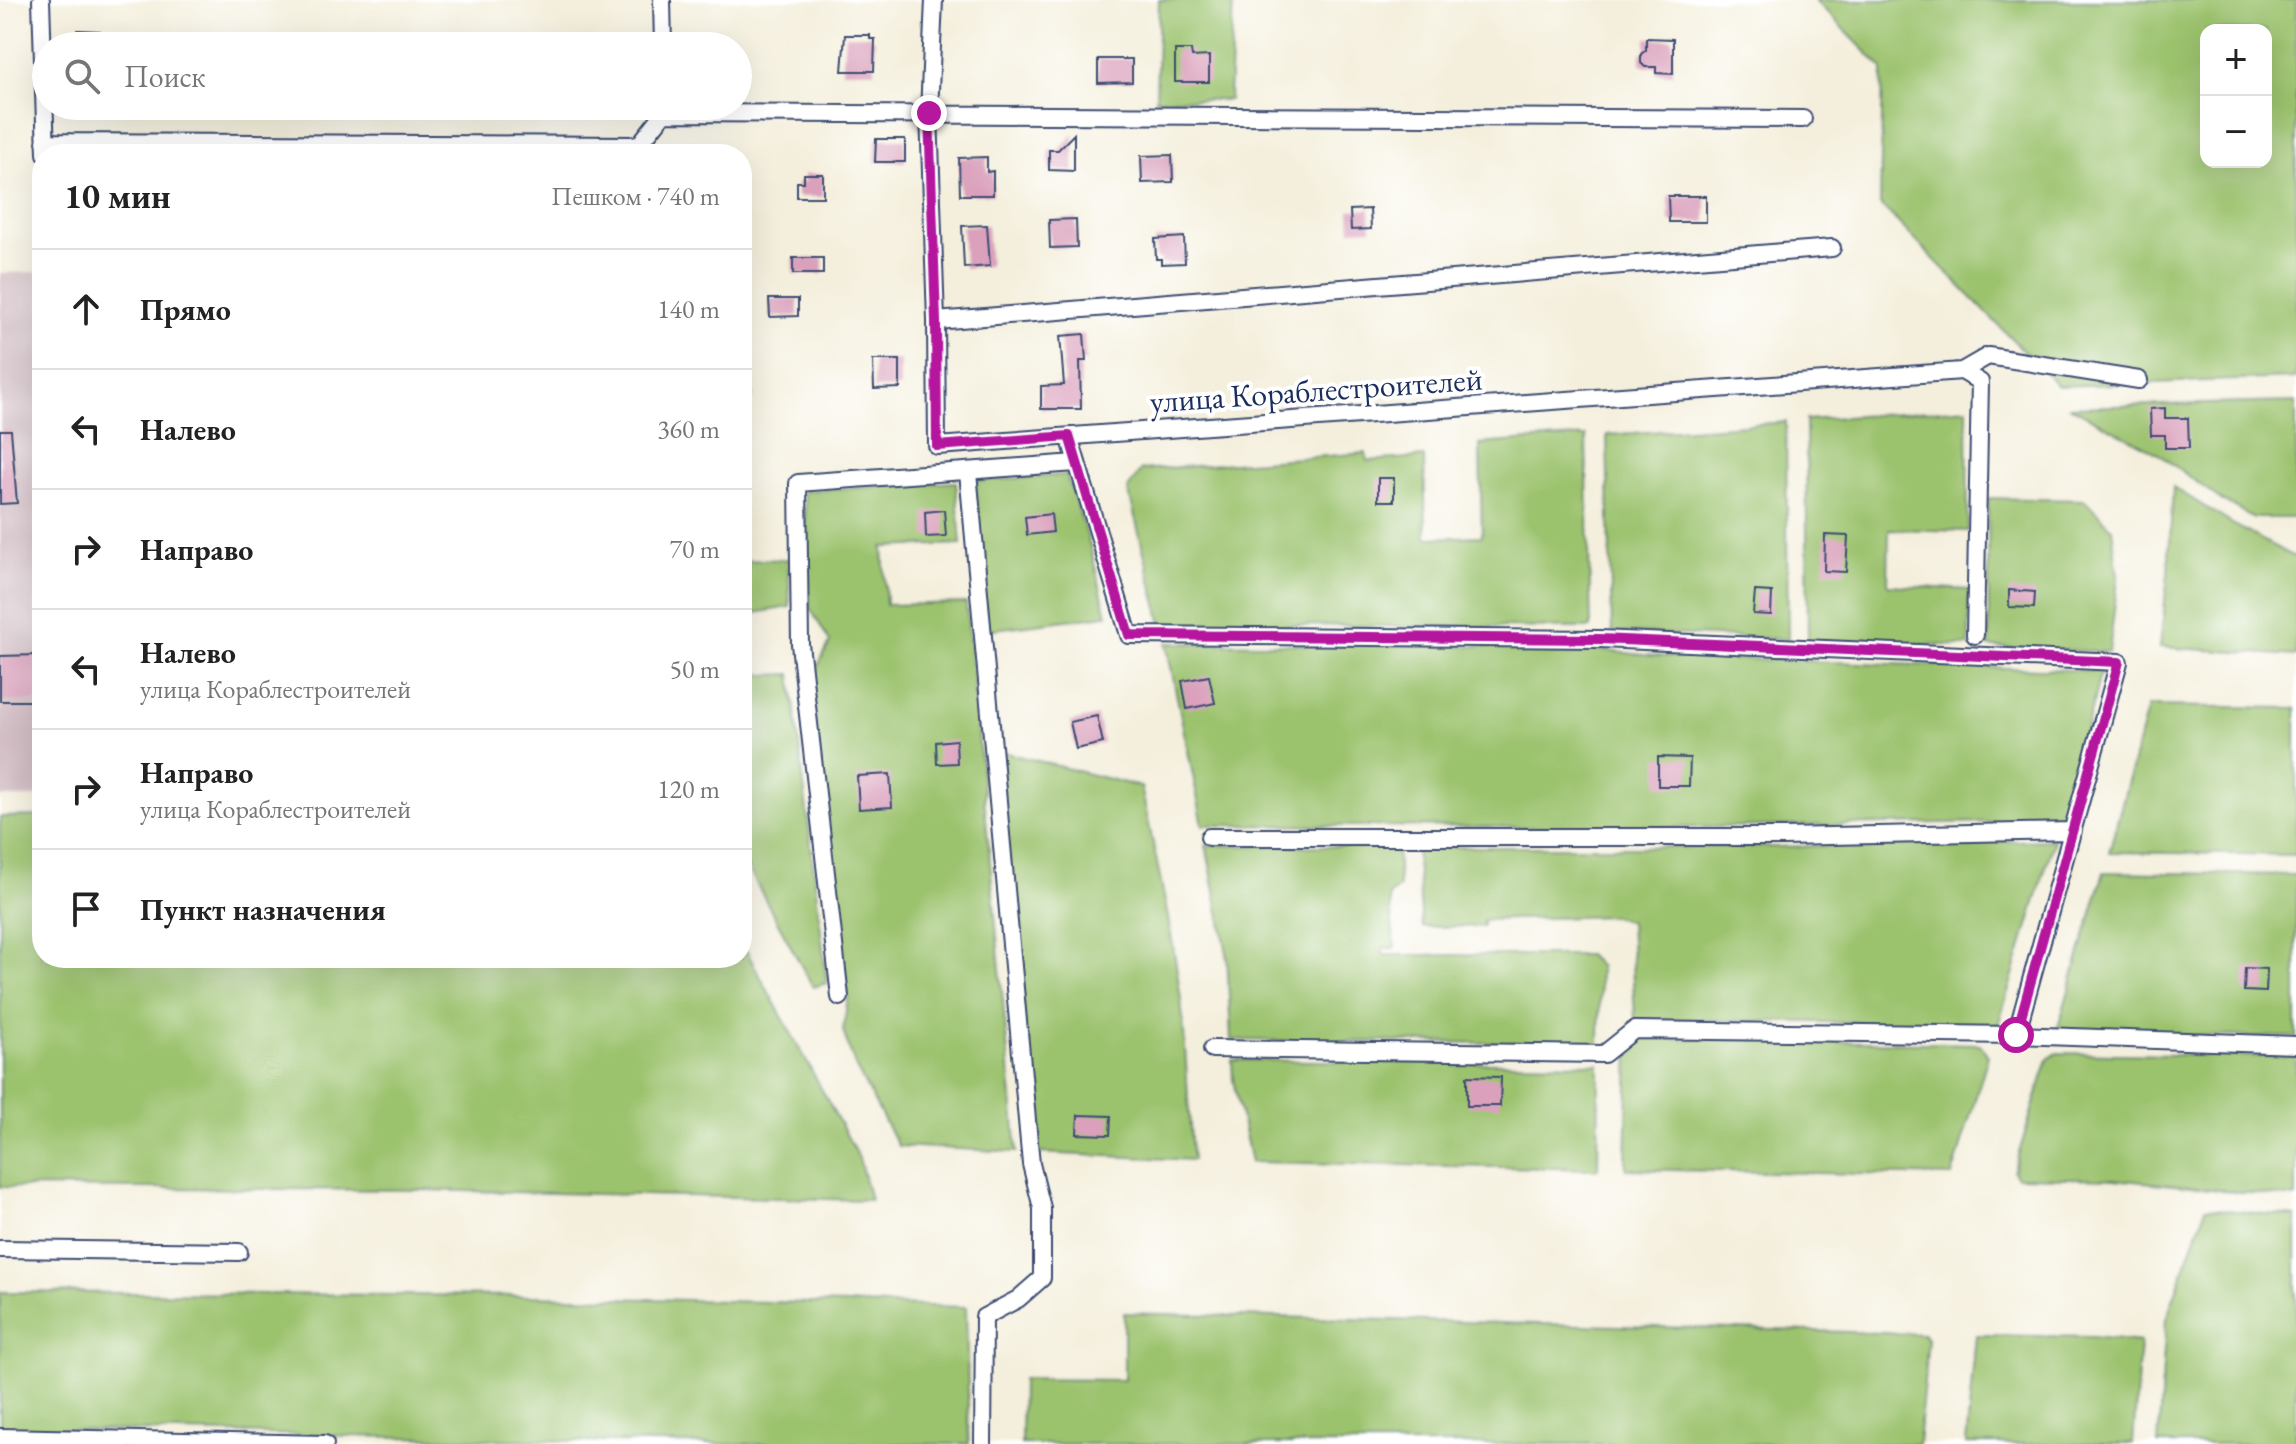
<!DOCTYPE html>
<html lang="ru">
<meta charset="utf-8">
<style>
:root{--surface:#fff;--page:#f2f2f2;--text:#222;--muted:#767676;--line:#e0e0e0}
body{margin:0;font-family:"EB Garamond",serif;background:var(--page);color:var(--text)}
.controls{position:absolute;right:24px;top:24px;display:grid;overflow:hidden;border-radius:16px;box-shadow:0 8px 32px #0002}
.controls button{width:72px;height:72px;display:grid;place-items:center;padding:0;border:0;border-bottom:2px solid var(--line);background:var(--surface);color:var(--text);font:40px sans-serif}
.stop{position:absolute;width:24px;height:24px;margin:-18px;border:6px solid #b5179e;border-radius:50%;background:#fff}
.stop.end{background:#b5179e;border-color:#fff;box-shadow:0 2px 8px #0008}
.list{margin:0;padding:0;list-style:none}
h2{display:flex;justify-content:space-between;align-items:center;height:104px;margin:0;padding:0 32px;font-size:34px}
h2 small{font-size:26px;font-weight:400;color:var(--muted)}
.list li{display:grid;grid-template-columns:52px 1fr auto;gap:24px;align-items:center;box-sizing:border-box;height:120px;padding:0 32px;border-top:2px solid var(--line)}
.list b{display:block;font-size:30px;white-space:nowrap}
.list p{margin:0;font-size:26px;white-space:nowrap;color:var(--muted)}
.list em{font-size:26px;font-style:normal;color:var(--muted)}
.icon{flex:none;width:44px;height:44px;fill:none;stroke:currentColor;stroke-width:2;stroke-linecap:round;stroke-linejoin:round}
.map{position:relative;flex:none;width:2296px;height:1444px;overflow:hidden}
.search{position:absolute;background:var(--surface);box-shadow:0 8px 32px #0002;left:32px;top:32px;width:720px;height:88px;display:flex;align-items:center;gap:20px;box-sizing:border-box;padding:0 28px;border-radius:44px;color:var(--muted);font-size:30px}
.panel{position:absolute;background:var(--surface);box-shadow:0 8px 32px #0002;left:32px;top:144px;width:720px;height:824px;border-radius:32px}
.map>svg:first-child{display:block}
.industrial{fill:#d2bec4}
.green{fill:#9bc26d;stroke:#5b7866;stroke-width:2;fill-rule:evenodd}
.building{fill:#daa0bc}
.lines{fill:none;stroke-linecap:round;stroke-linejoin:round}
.minor-casing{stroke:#3c4c71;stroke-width:20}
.minor{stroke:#fff;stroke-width:16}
.route{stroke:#b5179e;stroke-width:10}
.labels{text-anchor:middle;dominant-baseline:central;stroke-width:8;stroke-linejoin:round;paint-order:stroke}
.street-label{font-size:32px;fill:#1b2f5e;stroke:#fff}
</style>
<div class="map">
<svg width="2296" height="1444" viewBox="0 0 2296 1444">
<rect width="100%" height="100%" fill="#fff"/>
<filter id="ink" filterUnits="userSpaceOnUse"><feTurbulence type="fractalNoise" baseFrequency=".0125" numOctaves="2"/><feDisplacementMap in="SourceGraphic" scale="16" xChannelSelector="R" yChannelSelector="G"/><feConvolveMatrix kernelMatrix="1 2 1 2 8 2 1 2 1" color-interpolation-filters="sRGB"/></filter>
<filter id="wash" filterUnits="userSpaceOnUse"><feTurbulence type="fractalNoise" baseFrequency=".006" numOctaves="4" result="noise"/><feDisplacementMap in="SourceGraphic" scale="32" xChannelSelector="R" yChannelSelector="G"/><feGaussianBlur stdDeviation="1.8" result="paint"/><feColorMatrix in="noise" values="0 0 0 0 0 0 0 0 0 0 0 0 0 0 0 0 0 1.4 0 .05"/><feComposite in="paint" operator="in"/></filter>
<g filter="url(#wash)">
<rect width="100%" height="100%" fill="#f4efdc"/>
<path class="industrial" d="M42,272V797H0V273Z"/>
<path class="green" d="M1159,0H1233L1229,100L1156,99Z
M1815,0H2296V378L2058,386L1880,204L1883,69ZM2206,30H2266V162H2206Z
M752,338V398H742V339Z
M2296,402V518H2254L2221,500L2157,453L2070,407Z
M1967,408L1968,531L1889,529L1888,585L1969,590V646L1808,640L1806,420Z
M1786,422L1788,639L1612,632L1607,435Z
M1586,436L1591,628L1162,624L1128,489L1141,470L1366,453L1367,461L1424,457L1426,538L1482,536L1480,444Z
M1066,475L1088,538L1107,615L987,630L975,481Z
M956,482L961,544L883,547L886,605L966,603L1017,1152L898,1146L856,1068L843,1031L848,997L811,680L830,642L810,608L804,491Z
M2173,487L2234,525L2296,558V656L2160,647L2168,574Z
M1988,498L2085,500L2112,528L2118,577L2109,652L1989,647Z
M788,559L790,607L742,615V561Z
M1166,643L1569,647L1654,656L2101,671L2080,754L2060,821L1651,828L1203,825Z
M742,671L766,675L791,674L827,983L813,987L742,857Z
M2148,706L2296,708V855L2109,852Z
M999,751L1141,787C1156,858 1172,928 1181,1000C1187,1053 1187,1107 1193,1160L1037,1153Z
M42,816V958H742V943L859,1158L870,1200L416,1190L0,1187V817Z
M2054,840L1998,1025L1635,1019L1630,922L1612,916L1483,920V926L1422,927L1416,847H1777Z
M1206,845L1397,847L1399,887L1389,896L1395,948H1383V955H1588L1600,967L1599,1044L1231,1040L1227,953Z
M2104,872L2296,875V1037L2056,1034Z
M1635,1038L1980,1044L1988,1056L1952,1176L1626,1169L1629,1043Z
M2057,1053L2296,1057V1198L2114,1179L2017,1177L2013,1172L2048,1059Z
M1232,1060L1599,1064L1598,1169L1251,1162L1233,1080Z
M2206,1208L2296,1217V1444H2158L2166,1319Z
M0,1292L533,1296L966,1307L969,1444H700L0,1428Z
M1124,1313L1923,1334L1928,1340L1918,1444H1021L1022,1379L1124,1380Z
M1976,1335L2094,1337L2140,1342L2133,1444H1966Z"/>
<g id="blocks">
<path class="building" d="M78,30L100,31L99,46H78Z
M845,35H870V39H875L874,71H842Z
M1646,38L1673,39V74L1656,73V67H1645L1641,63V54L1646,50Z
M1175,50H1191L1192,57L1209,56V82H1175Z
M1098,59H1132V82L1098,83Z
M1074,134V171L1049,170V150H1058Z
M876,139H905V162H875Z
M1172,155L1173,182L1142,183L1141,156Z
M987,157V172L993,171V195H960L959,158Z
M804,174H823V197H797V182H804Z
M1668,196H1706V222H1669Z
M1370,209L1371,229L1351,230L1350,210Z
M1076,219L1077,247L1050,248L1049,220Z
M987,225L990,266L964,268L962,226Z
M1184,237L1185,263L1161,264V259H1156L1155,239Z
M793,258H823V274H793Z
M769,299H798V316L770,317Z
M1084,334L1086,361H1080L1081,409H1041V386L1064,385L1060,336Z
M873,360H900V388L874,389Z
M2165,408V418H2188L2189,448H2165V435H2151L2150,409Z
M0,430H11L17,503L0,504Z
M1378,478H1394V501H1378Z
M944,510L946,536L926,537L925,512Z
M1051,514L1053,532L1027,535L1025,517Z
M1825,535L1848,536L1846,572L1824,571Z
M2009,590L2035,592L2034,608L2009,607Z
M1755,591L1772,592L1771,615L1753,614Z
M39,655L40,701H0V656Z
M1209,676L1215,703L1187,709L1182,681Z
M1097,716L1103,743L1076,749L1070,722Z
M956,740L957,763L937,764L936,742Z
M1658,757L1690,758L1689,786H1658Z
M890,774L892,807L859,809L857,776Z
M2245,968L2267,969L2266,992L2244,991Z
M1467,1076L1501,1077L1500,1106H1467Z
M1078,1115L1111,1116L1110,1135L1077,1134Z"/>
</g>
</g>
<g filter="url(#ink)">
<use href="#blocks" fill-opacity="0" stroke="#3c4c71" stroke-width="2"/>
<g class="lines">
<defs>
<path id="minor" d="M41,0L46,154
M662,0L663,46
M934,0L929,113L936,321L937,446L1962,371L1988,356L2139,380
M664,113L1803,119
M45,142L639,145L664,113V106
M936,321L1832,248
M1962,371L1980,382L1975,635
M1069,436L1129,635L1600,639L2119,662L2016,1035
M968,472L1031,1164L1042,1208V1278L1018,1299L984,1317L983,1444
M1209,837H1783L2073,831
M840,997L800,644L798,483L1076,463
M1212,1049L1604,1054L1634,1030L2016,1035L2296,1045
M0,1249L239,1252
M0,1437L325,1444"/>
</defs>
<use href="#minor" class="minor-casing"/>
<use href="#minor" class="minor"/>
</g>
</g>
<g class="lines" filter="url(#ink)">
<path class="route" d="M929,113L936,321L937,446L1069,436L1129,635L1600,639L2119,662L2016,1035"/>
</g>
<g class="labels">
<g class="street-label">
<text transform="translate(1316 390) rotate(-4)">улица Кораблестроителей</text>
</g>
</g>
</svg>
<div class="controls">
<button>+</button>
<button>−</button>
</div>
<div class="stop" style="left:2016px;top:1035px"></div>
<div class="stop end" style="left:929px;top:113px"></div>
<div class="search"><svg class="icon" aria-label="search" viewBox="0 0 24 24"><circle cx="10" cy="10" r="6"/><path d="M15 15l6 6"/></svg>Поиск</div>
<section class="panel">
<h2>10 мин<small>Пешком · 740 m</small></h2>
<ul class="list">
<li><svg class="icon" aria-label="ahead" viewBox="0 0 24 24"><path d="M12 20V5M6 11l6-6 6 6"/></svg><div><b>Прямо</b></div><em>140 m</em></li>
<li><svg class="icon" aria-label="left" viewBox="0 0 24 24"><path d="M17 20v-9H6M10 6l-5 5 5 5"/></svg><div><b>Налево</b></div><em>360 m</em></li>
<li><svg class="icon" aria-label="right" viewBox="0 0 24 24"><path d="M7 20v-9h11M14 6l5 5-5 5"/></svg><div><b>Направо</b></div><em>70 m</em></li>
<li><svg class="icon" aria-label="left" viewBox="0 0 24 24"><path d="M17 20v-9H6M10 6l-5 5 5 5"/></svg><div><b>Налево</b><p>улица Кораблестроителей</p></div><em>50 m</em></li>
<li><svg class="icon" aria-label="right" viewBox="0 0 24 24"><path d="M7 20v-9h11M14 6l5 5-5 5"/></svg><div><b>Направо</b><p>улица Кораблестроителей</p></div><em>120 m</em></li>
<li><svg class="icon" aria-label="arrive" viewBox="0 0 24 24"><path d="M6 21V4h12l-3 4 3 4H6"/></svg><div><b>Пункт назначения</b></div></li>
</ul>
</section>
</div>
